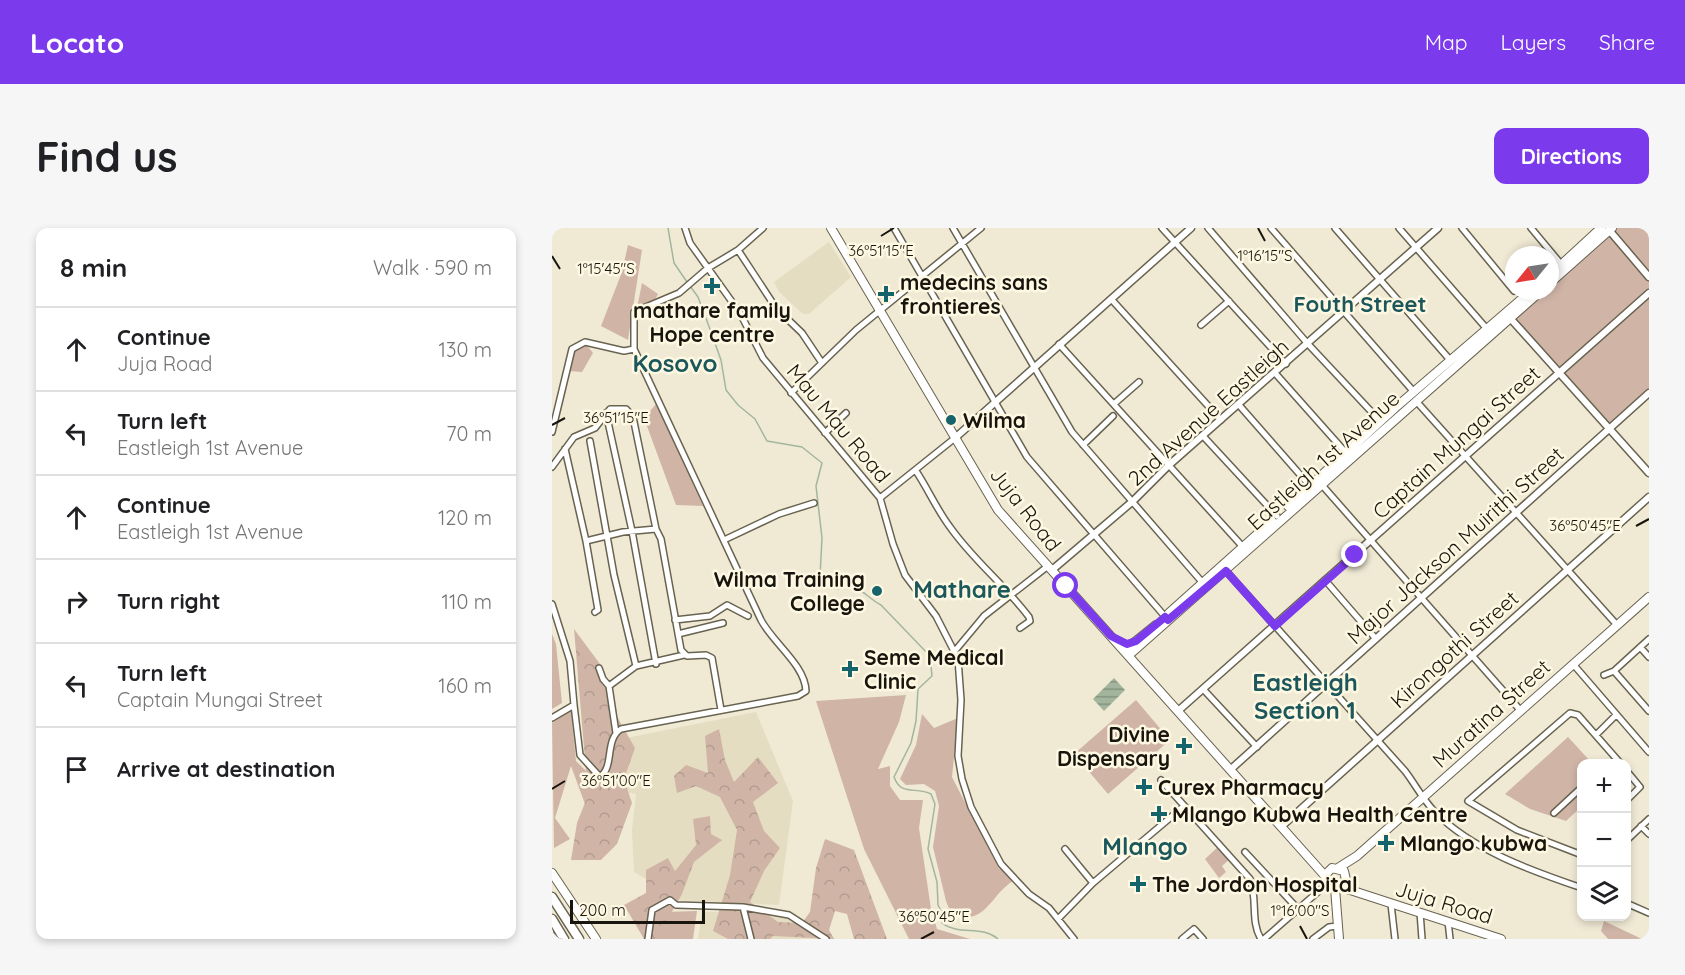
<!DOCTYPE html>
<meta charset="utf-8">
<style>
:root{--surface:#fff;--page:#f6f6f6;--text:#202124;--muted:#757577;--line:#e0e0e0;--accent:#7c3aed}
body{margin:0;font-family:Quicksand,sans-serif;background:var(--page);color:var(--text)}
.controls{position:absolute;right:18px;bottom:18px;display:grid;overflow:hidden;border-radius:12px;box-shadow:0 3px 9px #0003}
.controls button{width:54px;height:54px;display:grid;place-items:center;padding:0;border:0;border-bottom:2px solid var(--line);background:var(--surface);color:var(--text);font:30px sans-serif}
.compass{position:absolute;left:953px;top:18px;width:54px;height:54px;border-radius:50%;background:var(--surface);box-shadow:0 3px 9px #0003;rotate:240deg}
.scale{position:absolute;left:18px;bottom:15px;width:135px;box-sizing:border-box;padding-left:6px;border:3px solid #17150e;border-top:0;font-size:16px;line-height:21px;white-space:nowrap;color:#17150e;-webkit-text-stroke:4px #fef8e2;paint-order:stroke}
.stop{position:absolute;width:18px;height:18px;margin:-14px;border:4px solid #7c3aed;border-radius:50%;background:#fff}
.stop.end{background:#7c3aed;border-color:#fff;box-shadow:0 2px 6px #0008}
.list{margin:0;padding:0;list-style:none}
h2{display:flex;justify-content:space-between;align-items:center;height:78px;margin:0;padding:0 24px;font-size:26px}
h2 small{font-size:20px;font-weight:400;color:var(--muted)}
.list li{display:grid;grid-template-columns:39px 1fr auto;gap:18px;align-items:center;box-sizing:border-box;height:84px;padding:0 24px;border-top:2px solid var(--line)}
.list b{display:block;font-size:22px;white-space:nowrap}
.list p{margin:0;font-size:20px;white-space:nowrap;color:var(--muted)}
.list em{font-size:20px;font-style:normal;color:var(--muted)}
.icon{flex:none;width:33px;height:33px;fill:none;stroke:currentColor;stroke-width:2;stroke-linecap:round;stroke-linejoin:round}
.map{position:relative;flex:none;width:1097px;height:711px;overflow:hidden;border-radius:12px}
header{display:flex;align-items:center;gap:36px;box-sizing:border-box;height:84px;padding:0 30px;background:var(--accent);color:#fff}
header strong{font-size:28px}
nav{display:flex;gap:33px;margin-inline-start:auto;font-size:21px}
.intro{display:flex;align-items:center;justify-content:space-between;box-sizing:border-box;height:144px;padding:0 36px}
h1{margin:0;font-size:42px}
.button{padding:15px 27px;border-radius:12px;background:var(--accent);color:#fff;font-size:21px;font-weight:700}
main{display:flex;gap:36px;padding:0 36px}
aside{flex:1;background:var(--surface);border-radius:12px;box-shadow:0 3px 9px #0003}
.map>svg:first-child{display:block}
.built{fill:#e5ddc1}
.green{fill:#d0b5a7}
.forest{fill:url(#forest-crowns)}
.water{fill:url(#water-rules)}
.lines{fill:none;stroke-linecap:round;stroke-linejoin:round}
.stream{stroke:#a3b69d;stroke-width:1.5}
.minor-casing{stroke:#686350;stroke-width:8}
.tertiary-casing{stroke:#686350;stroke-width:9}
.secondary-casing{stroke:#686350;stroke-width:10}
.trunk-casing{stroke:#686350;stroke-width:11}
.minor{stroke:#fff;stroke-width:5}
.tertiary{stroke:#fff;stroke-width:6}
.secondary{stroke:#fff;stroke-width:8}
.trunk{stroke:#fff;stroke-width:8}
.route{stroke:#7c3aed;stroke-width:8}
.ticks{fill:none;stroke:#17150e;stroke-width:2}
.poi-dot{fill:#16646b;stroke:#fef8e2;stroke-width:2}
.labels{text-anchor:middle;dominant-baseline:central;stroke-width:5;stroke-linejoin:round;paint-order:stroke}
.poi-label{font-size:21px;font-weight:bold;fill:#17150e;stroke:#fef8e2;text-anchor:start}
.street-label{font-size:21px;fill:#17150e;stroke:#fef8e2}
.neighbourhood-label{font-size:22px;font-weight:bold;fill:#1c575c;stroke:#fef8e2}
.quarter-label{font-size:24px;font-weight:bold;fill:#1c575c;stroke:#fef8e2}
.ticks-label{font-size:15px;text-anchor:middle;fill:#17150e;stroke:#fef8e2;stroke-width:5;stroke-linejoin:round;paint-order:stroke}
</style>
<header>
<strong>Locato</strong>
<nav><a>Map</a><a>Layers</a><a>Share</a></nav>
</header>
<div class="intro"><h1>Find us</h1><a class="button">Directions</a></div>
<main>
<aside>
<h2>8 min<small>Walk · 590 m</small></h2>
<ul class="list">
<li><svg class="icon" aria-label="ahead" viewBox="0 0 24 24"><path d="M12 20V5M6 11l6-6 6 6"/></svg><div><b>Continue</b><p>Juja Road</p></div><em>130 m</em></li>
<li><svg class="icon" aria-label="left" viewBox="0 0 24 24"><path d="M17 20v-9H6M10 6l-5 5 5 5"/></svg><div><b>Turn left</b><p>Eastleigh 1st Avenue</p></div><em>70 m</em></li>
<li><svg class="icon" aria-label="ahead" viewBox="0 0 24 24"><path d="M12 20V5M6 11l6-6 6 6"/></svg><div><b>Continue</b><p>Eastleigh 1st Avenue</p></div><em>120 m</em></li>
<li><svg class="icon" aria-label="right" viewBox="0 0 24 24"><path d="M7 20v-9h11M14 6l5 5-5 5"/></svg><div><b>Turn right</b></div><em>110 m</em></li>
<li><svg class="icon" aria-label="left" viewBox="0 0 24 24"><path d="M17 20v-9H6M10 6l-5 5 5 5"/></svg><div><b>Turn left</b><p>Captain Mungai Street</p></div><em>160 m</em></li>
<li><svg class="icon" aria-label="arrive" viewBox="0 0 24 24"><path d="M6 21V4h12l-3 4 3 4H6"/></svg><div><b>Arrive at destination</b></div></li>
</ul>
</aside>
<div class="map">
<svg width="1097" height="711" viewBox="0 0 1097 711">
<defs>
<pattern id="forest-crowns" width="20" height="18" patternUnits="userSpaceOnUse" patternTransform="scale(1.5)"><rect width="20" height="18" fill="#d0b5a7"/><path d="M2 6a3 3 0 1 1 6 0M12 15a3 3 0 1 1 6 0" fill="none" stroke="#b29b8f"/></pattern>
<pattern id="water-rules" width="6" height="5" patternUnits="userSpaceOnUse" patternTransform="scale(1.5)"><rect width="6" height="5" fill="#a3b69d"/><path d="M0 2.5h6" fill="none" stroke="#84937e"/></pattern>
</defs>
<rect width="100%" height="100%" fill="#f0ead5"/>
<path class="built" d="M277,14L299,49L257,86H251L227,64L222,54Z
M204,484L241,573L227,677L104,671L96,667L94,651L82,644L80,602L84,566L64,562L69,511Z
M217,683L236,688L271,711H146L150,684Z"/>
<path class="green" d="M1060,0H1097V166L1056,201L958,90L989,63H998V55Z
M76,17L90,22L76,112L49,98L70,44Z
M90,55L106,66L101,76L85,80Z
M33,115L41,125L30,144L16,143L21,122Z
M104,176L151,278L124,277L92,190Z
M0,406L4,416L10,475L0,481Z
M354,467L347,494L326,541L338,538V558L348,572H371L367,600L379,681L385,701L418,711H357L312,621L264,473Z
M584,472L618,512L556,566L522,526Z
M19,483L24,533L45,554L37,587L19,538L3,590L18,611L2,620L0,495Z
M370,486L382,500L406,490L400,549L447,641L449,639L461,653C438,667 433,700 399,686L394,673L381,619L387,578L383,563L372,556L354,557L348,551L364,517Z
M1016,509L1040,535L1030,536L1029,579L1014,593L978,581L953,566Z
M667,618L678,631L670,638L674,644L667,650L653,631Z
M145,683L141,711H109L111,684Z
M1052,693L1090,711H1056L1049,703Z"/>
<path class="forest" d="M22,401L48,436L59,478L83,520L72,551L80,575L65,616L49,632H19L25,595L36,567Z
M167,501L173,532L182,554L206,529L226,555L201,574L212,603L228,620L212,643L198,674L226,694L250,695L258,684L264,640L273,611L302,622L335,711H302L295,686L283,683L277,702L282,711L221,708L218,711H176L161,703L178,647L185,602L168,569L144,558L125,565L122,548L134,537L156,545L153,508Z
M158,588L159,606L170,612L142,634L130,666L117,689L113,711H92L72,677L94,665V642L116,630L123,643L144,617L141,591Z"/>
<path class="water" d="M562,450L573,462L552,483L541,471Z"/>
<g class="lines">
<path class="stream" d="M116,0L122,35L135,54
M138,58L146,69L155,93L169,132L174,162L186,177L203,191L215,213L250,219L270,235L264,258L270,310L268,348L273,357L286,361L291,356C308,357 315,370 329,377L378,428L380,448L366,461L364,493L359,515L342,549C349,569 364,558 379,566L383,576L376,621L385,654L386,677L391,687L390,695C407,708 430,697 446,711"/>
<defs>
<path id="minor" d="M133,0L138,15L188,85L211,130L328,270L341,316L353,347L384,388L406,431L409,472L406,528L410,551L419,579L449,636L477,666L497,680L522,711
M342,0L475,229L616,392
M401,0L520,204L650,354
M610,0L734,136
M656,0L756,116L829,194
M719,0L862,164
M783,0L899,133
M847,0L935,101
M910,0L962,63
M979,0L1009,36
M186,22L224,80L250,105L270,135
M560,72L669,192
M649,97L677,73
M507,116L691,319
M723,145L795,226
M239,165L304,102L429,0
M864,173L1065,397
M563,175L587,154
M687,177L758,258
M54,185L80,303L104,436
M0,204L20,121L33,114L72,123L82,121
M273,205L294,185
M651,208L725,288
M38,213L62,347L84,438L132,427
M531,217L561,188
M13,221L34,313
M0,239L22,209L43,200L58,181H74L81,189L104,301
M364,243C376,261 385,282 398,299C421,332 453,357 477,389L478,393L468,400
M769,256L969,483
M328,270L403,210
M172,312L227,286L262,275
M673,342L853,543C863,556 871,572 883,584C920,622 980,643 1030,660
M773,352L824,411
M0,376L18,433L22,477L0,490
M43,384L46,382L34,313L71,304L104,301L109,311L129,422L135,428L154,427L160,430L169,482
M123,392L158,388L175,377L196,388
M126,406L171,395
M1088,419L1097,429
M402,424L432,388L496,338
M1021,436L1097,524
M47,440L51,451L57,458L64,505
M1062,443L1097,483
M1052,447L1062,443L1097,411
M57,458L84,438
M651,461L705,519
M22,477L28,527L48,549C63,538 52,512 69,501L246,468L254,463C253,437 221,415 209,392L82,121V84L127,65L156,40L186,22L211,0
M1044,507L1064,487
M1074,542L1088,559L1074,573
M609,552L698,651C706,671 698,693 709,711
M1002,585L1030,559
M1089,598L1097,606
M1074,613L1097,591
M513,621L541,655
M693,624L746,681
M1030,627L965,602L916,573L1018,485L1026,487L1069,536
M1074,675L1097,685
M839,676L843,711
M191,679L237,687L274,711
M868,684L870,711
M506,691L541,655L632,578
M896,693L898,711
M96,711L100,682L118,672L124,677L191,679L199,711
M630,711L642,701L651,711
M712,711L776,655
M761,711L777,699L786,698"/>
<path id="tertiary" d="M1057,2L1097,49
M958,90L1097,245
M403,210L639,0
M500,342L581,273L617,237L886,0
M626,483L1097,65
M678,542L1097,165
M730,598L1097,269"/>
<path id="secondary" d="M279,0L446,282L774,649
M998,47L1049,0
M998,55L1060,0
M736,278L843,180L979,63
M617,385L720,293
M573,422L604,397
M577,427L989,63
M786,640L805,628L1097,369
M0,645L44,711
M794,652L792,643L780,640L774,646V652L780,659H789L949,711
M783,660L787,711
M0,709L2,711"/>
<path id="trunk" d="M0,669L27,711
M0,691L12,711"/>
</defs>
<use href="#minor" class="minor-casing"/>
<use href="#tertiary" class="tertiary-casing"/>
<use href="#secondary" class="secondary-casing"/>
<use href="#trunk" class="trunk-casing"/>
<use href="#minor" class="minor"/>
<use href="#tertiary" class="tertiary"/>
<use href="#secondary" class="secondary"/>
<use href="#trunk" class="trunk"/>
</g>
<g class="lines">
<path class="route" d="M514,358L559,408L575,416L584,413L613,389L616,392L674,343L723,398L803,327"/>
</g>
<path class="ticks" d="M706,0L713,13M329,8L342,0M0,28L8,41M0,197L13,190M1084,298L1097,291M0,561L13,553M748,698L755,711M369,711L382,704"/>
<g class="poi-dot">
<path d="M157 49h6v6h6v6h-6v6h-6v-6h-6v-6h6z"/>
<path d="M331 57h6v6h6v6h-6v6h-6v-6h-6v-6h6z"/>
<circle cx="399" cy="192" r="6"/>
<circle cx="325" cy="363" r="6"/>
<path d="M295 432h6v6h6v6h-6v6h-6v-6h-6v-6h6z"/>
<path d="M629 509h6v6h6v6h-6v6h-6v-6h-6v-6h6z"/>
<path d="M589 550h6v6h6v6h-6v6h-6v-6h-6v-6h6z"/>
<path d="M604 577h6v6h6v6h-6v6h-6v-6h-6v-6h6z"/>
<path d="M831 606h6v6h6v6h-6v6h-6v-6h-6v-6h6z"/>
<path d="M583 647h6v6h6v6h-6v6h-6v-6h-6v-6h6z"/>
</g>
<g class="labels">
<g class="poi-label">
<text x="348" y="54">medecins sans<tspan x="348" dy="24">frontieres</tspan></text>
<text x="160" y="82" text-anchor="middle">mathare family<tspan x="160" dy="24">Hope centre</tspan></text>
<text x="411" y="192">Wilma</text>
<text x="313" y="351" text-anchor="end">Wilma Training<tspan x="313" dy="24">College</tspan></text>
<text x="312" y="429">Seme Medical<tspan x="312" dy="24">Clinic</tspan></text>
<text x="618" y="506" text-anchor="end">Divine<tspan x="618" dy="24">Dispensary</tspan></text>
<text x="606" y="559">Curex Pharmacy</text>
<text x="620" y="586">Mlango Kubwa Health Centre</text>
<text x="848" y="615">Mlango kubwa</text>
<text x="600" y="656">The Jordon Hospital</text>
</g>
<g class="street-label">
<text transform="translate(656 184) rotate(-42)">2nd Avenue Eastleigh</text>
<text transform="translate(287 195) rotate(50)">Mau Mau Road</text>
<text transform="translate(904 214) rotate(-42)">Captain Mungai Street</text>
<text transform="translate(771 232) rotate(-42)">Eastleigh 1st Avenue</text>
<text transform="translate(474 281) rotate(52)">Juja Road</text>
<text transform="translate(903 317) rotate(-42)">Major Jackson Muirithi Street</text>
<text transform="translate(902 421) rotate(-42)">Kirongothi Street</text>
<text transform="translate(939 485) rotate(-42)">Muratina Street</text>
<text transform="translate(892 674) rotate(17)">Juja Road</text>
</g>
<g class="neighbourhood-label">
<text x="808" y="76">Fouth Street</text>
</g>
<g class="quarter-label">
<text x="123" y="135">Kosovo</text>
<text x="410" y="361">Mathare</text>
<text x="753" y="454">Eastleigh<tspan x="753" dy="28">Section 1</tspan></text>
<text x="593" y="618">Mlango</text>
</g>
</g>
<g class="ticks-label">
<text x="329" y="28">36°51'15"E</text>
<text x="713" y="33">1°16'15"S</text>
<text x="54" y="46">1°15'45"S</text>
<text x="64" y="195">36°51'15"E</text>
<text x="1033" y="303">36°50'45"E</text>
<text x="64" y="558">36°51'00"E</text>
<text x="748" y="688">1°16'00"S</text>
<text x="382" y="694">36°50'45"E</text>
</g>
</svg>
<div class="controls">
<button>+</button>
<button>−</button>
<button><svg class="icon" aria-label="layers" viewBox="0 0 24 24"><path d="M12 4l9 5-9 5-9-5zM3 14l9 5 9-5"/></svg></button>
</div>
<svg class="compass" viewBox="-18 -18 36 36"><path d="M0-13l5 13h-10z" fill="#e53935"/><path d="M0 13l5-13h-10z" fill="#757577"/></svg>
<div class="scale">200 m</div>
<div class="stop" style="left:514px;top:358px"></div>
<div class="stop end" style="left:803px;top:327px"></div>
</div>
</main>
